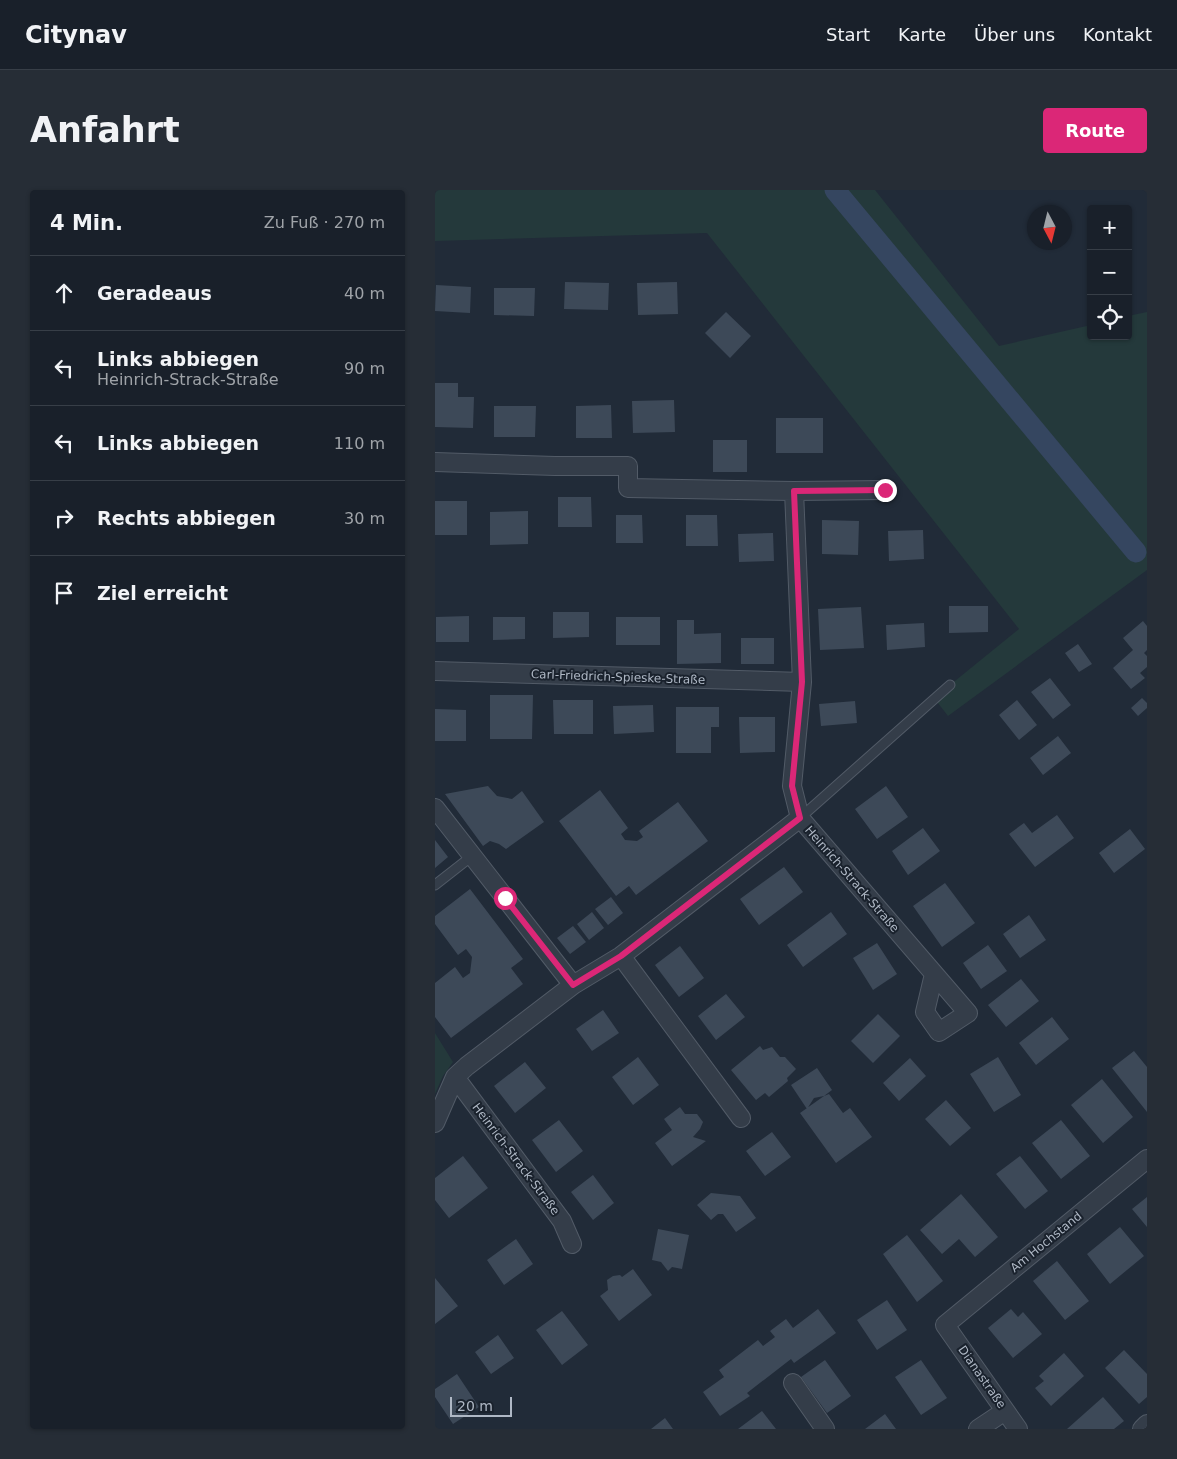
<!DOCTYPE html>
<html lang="de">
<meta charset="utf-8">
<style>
:root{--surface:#19202a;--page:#262d36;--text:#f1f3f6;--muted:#9fa3a8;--line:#373e47;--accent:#db2777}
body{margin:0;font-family:"DejaVu Sans",sans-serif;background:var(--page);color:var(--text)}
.controls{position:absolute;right:15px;top:15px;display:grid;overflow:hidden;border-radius:5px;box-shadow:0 1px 4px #0004}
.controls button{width:45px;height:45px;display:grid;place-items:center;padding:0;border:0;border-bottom:1px solid var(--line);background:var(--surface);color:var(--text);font:25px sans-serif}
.compass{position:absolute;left:592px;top:15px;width:45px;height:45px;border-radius:50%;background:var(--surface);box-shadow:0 1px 4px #0004;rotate:173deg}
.scale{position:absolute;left:15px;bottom:12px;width:62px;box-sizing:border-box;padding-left:5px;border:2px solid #afb8c5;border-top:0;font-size:14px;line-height:18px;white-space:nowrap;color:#afb8c5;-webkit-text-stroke:4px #1a222d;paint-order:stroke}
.stop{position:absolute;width:15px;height:15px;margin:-11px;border:4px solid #db2777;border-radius:50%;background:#fff}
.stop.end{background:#db2777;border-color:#fff;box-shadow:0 1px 5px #0008}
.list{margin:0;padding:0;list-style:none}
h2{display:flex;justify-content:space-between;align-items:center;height:65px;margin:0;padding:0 20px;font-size:21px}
h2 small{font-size:16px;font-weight:400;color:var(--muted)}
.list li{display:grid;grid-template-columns:32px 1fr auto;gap:15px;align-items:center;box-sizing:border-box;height:75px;padding:0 20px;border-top:1px solid var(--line)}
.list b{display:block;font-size:19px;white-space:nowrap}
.list p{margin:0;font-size:16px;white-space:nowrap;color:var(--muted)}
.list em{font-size:16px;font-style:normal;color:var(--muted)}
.icon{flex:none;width:28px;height:28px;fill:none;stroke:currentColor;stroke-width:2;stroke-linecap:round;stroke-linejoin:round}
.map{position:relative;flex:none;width:712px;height:1239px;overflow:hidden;border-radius:5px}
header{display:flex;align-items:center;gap:30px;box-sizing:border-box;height:70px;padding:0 25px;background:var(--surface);border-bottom:1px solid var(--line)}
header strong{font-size:24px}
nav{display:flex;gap:28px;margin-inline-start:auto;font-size:18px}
.intro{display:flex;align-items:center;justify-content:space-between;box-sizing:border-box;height:120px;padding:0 30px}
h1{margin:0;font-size:35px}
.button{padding:12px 22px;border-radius:5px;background:var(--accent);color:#fff;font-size:18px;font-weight:700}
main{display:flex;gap:30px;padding:0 30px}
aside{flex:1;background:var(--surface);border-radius:5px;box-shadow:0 1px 4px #0004}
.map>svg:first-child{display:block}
.green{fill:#24393b}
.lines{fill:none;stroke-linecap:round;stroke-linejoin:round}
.canal{stroke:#354660;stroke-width:21}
.building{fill:#3d4958}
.service-casing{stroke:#525b67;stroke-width:11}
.minor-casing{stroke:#525b67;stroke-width:20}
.service{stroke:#343d49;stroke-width:9}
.minor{stroke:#343d49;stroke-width:18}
.route{stroke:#db2777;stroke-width:6}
.labels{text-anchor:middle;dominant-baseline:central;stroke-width:4;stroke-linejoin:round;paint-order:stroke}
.street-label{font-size:12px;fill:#afb8c5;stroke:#1a222d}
</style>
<header>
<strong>Citynav</strong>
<nav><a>Start</a><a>Karte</a><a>Über uns</a><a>Kontakt</a></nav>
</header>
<div class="intro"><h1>Anfahrt</h1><a class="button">Route</a></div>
<main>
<aside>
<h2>4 Min.<small>Zu Fuß · 270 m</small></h2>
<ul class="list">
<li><svg class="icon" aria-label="ahead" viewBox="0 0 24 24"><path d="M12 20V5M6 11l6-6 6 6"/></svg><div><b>Geradeaus</b></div><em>40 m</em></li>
<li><svg class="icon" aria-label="left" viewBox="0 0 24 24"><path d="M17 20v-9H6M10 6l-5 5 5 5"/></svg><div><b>Links abbiegen</b><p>Heinrich-Strack-Straße</p></div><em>90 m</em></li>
<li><svg class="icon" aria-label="left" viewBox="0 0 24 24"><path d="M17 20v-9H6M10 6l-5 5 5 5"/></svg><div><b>Links abbiegen</b></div><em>110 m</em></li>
<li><svg class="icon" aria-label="right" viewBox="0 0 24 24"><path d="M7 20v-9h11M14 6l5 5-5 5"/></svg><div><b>Rechts abbiegen</b></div><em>30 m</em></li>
<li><svg class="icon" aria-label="arrive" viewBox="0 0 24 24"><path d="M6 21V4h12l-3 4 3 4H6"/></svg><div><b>Ziel erreicht</b></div></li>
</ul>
</aside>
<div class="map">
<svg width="712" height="1239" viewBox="0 0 712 1239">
<rect width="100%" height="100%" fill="#212b38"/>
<path class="green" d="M0,0H440L564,156L656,135V146H693V126L712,122V380L513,526L499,508L584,439L272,43L0,51Z
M0,843L18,872L8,886L0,904Z"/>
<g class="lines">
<path class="canal" d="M400,0L701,362"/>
</g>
<path class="building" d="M130,92L174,93L173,120L129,119Z
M242,92L243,124L203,125L202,93Z
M1,95L36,97L35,123L0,121Z
M59,98H100L99,126L59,125Z
M291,122L316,146L295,168L270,143Z
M0,193H23V207H39L38,238L0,237Z
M239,210L240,242L198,243L197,211Z
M176,215L177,248H141V216Z
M59,216H101L100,247H59Z
M341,228H388V263H341Z
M278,250H312V282H278Z
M123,307H156L157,337H123Z
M0,311H32V345H0Z
M93,321V354L55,355V322Z
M181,325H207L208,353H181Z
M251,325H282L283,356H251Z
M387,330L424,331L423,365L387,364Z
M488,340L489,369L454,371L453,341Z
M338,343L339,371L304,372L303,344Z
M514,416H553V442L514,443Z
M426,417L429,458L385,460L383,419Z
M118,422H154V447L118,448Z
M34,426V452H1V427Z
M58,427H90V449L58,450Z
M181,427H225V455H181Z
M242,430H259V444L286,443V473L242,474Z
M708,431L712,436V460L709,463L712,466V477L705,483L710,488L696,499L678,478L698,460L688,448Z
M489,433L490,457L452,460L451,435Z
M306,448H339V474H306Z
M643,454L657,474L644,482L630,463Z
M615,488L636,515L618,529L596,502Z
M55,505H98L97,549H55Z
M707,508L712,513V518L703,526L696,518Z
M118,510H158V544H119Z
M582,510L602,535L584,550L564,525Z
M420,511L422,533L386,536L384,514Z
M218,515L219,542L179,544L178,516Z
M241,517H284V537H276V563H241Z
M0,519L31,520V551H0Z
M304,527H340V562L305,563Z
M623,546L636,563L608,585L595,568Z
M53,596L62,606L77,609L87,601L109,632L71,659L64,654L55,651L48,656L10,604Z
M451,596L473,627L442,649L420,619Z
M165,600L193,638L186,644L190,650L202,651L208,647L204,641L243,612L273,651L201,705L194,696L181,706L124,631Z
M622,625L639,648L600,677L574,644L589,633L597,643Z
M488,638L505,661L473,685L457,661Z
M695,639L710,659L679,683L664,663Z
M0,650L13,667L0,678Z
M349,677L368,702L324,735L305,709Z
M510,693L540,733L507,757L478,716Z
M35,699L88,769L76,778L88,794L16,848L0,827V793L20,777L28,788L35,783L37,767L31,759L23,765L0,734V726Z
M176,707L188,723L173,735L160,719Z
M157,722L169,738L154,750L142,734Z
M396,722L412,744L368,777L352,755Z
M594,725L611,750L585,768L568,744Z
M138,736L151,752L135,764L122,748Z
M442,753L462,784L438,800L418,768Z
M553,755L572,781L546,799L528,773Z
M245,756L269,788L244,807L220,775Z
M586,789L604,811L571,837L553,815Z
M291,804L310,827L281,850L263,826Z
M168,820L184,843L157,861L141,839Z
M443,824L465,846L438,873L416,851Z
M617,827L634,849L601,875L584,853Z
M325,856L328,860L337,857L345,867H350L361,879L352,888L353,891L334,907L330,903L321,910L296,880Z
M699,861L712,877V922L677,878Z
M203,867L224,895L198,915L177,887Z
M563,867L586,905L559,922L535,884Z
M475,868L491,886L464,911L448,893Z
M90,872L111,898L80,923L59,896Z
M382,878L397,900L389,906L379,908L372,919L356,895Z
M667,889L698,927L668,953L636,915Z
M394,904L408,923L415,918L437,947L401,973L365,923L389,906Z
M511,910L536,938L515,956L490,929Z
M245,917L250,924H262L268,932L265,939L258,947L271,951L237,976L220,953L237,940L229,929Z
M124,930L148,961L121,982L97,950Z
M626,930L655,966L626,989L597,953Z
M337,942L356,967L330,986L311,961Z
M28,966L53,998L14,1028L0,1010V988Z
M585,966L613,1001L590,1019L561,984Z
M158,985L179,1013L158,1030L136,1002Z
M276,1003L305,1006L321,1028L301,1042L288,1024H283L276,1030L262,1015Z
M526,1004L563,1047L540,1067L524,1049L507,1064L485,1040Z
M712,1007V1037L697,1019Z
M685,1037L709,1066L675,1094L652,1064Z
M223,1039L254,1045L247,1079L237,1077L233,1081L226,1072L217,1070Z
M472,1045L508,1091L482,1112L448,1064Z
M81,1049L98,1074L69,1095L52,1070Z
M622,1071L654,1111L630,1130L598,1091Z
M198,1079L217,1105L184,1131L165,1106L173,1100L172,1090L178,1086L185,1085L187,1087Z
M0,1088L23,1116L0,1134Z
M452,1110L472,1140L442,1160L422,1130Z
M383,1119L401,1143L359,1173L356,1169L312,1203L315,1206L285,1226L268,1202L289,1187L284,1180L323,1150L328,1156L340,1147L335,1141L351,1129L358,1138Z
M576,1119L583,1127L588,1122L607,1144L578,1168L553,1138Z
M127,1121L153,1155L127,1175L101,1140Z
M63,1145L79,1168L56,1184L40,1162Z
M689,1160L712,1184V1207L704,1214L670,1178Z
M629,1163L649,1186L616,1216L600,1198L609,1191L604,1186Z
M390,1170L416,1206L392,1223L366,1187Z
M486,1170L512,1208L486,1225L460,1187Z
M22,1184L44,1217L18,1234L0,1207V1199Z
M668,1207L689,1231L679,1239H632Z
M327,1221L341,1239H303Z
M450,1224L461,1239H430Z
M230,1228L238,1239H216Z"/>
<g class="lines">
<defs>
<path id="service" d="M365,628L515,495
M0,695L37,666"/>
<path id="minor" d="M0,272L120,276H193V298L359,301L367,492L357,596L365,628
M359,301L450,300
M0,481L367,492
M0,618L138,795
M186,766L306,928
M20,887L127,1031L137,1054
M0,933L20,887L32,876L138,795L186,766L365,628L533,823L504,842L490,822L499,784
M358,1193L390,1239
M543,1239L570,1221
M583,1239L510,1135L712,969
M707,1239L712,1234"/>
</defs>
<use href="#service" class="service-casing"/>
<use href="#minor" class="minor-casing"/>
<use href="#service" class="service"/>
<use href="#minor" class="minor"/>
</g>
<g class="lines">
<path class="route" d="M70,708L138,795L186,766L365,628L357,596L367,492L359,301L450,300"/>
</g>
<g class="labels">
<g class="street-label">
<text transform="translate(183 487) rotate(2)">Carl-Friedrich-Spieske-Straße</text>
<text transform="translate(417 689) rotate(49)">Heinrich-Strack-Straße</text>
<text transform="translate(81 969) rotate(53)">Heinrich-Strack-Straße</text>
<text transform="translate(611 1052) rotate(-39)">Am Hochstand</text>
<text transform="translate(547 1187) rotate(55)">Dianastraße</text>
</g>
</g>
</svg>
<div class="controls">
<button>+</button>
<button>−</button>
<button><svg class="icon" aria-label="locate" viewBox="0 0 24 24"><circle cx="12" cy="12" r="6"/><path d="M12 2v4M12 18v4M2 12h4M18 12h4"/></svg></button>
</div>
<svg class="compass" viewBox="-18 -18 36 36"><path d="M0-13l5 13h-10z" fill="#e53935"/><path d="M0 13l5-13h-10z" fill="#9fa3a8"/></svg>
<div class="scale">20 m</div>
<div class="stop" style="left:70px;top:708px"></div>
<div class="stop end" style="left:450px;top:300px"></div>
</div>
</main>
